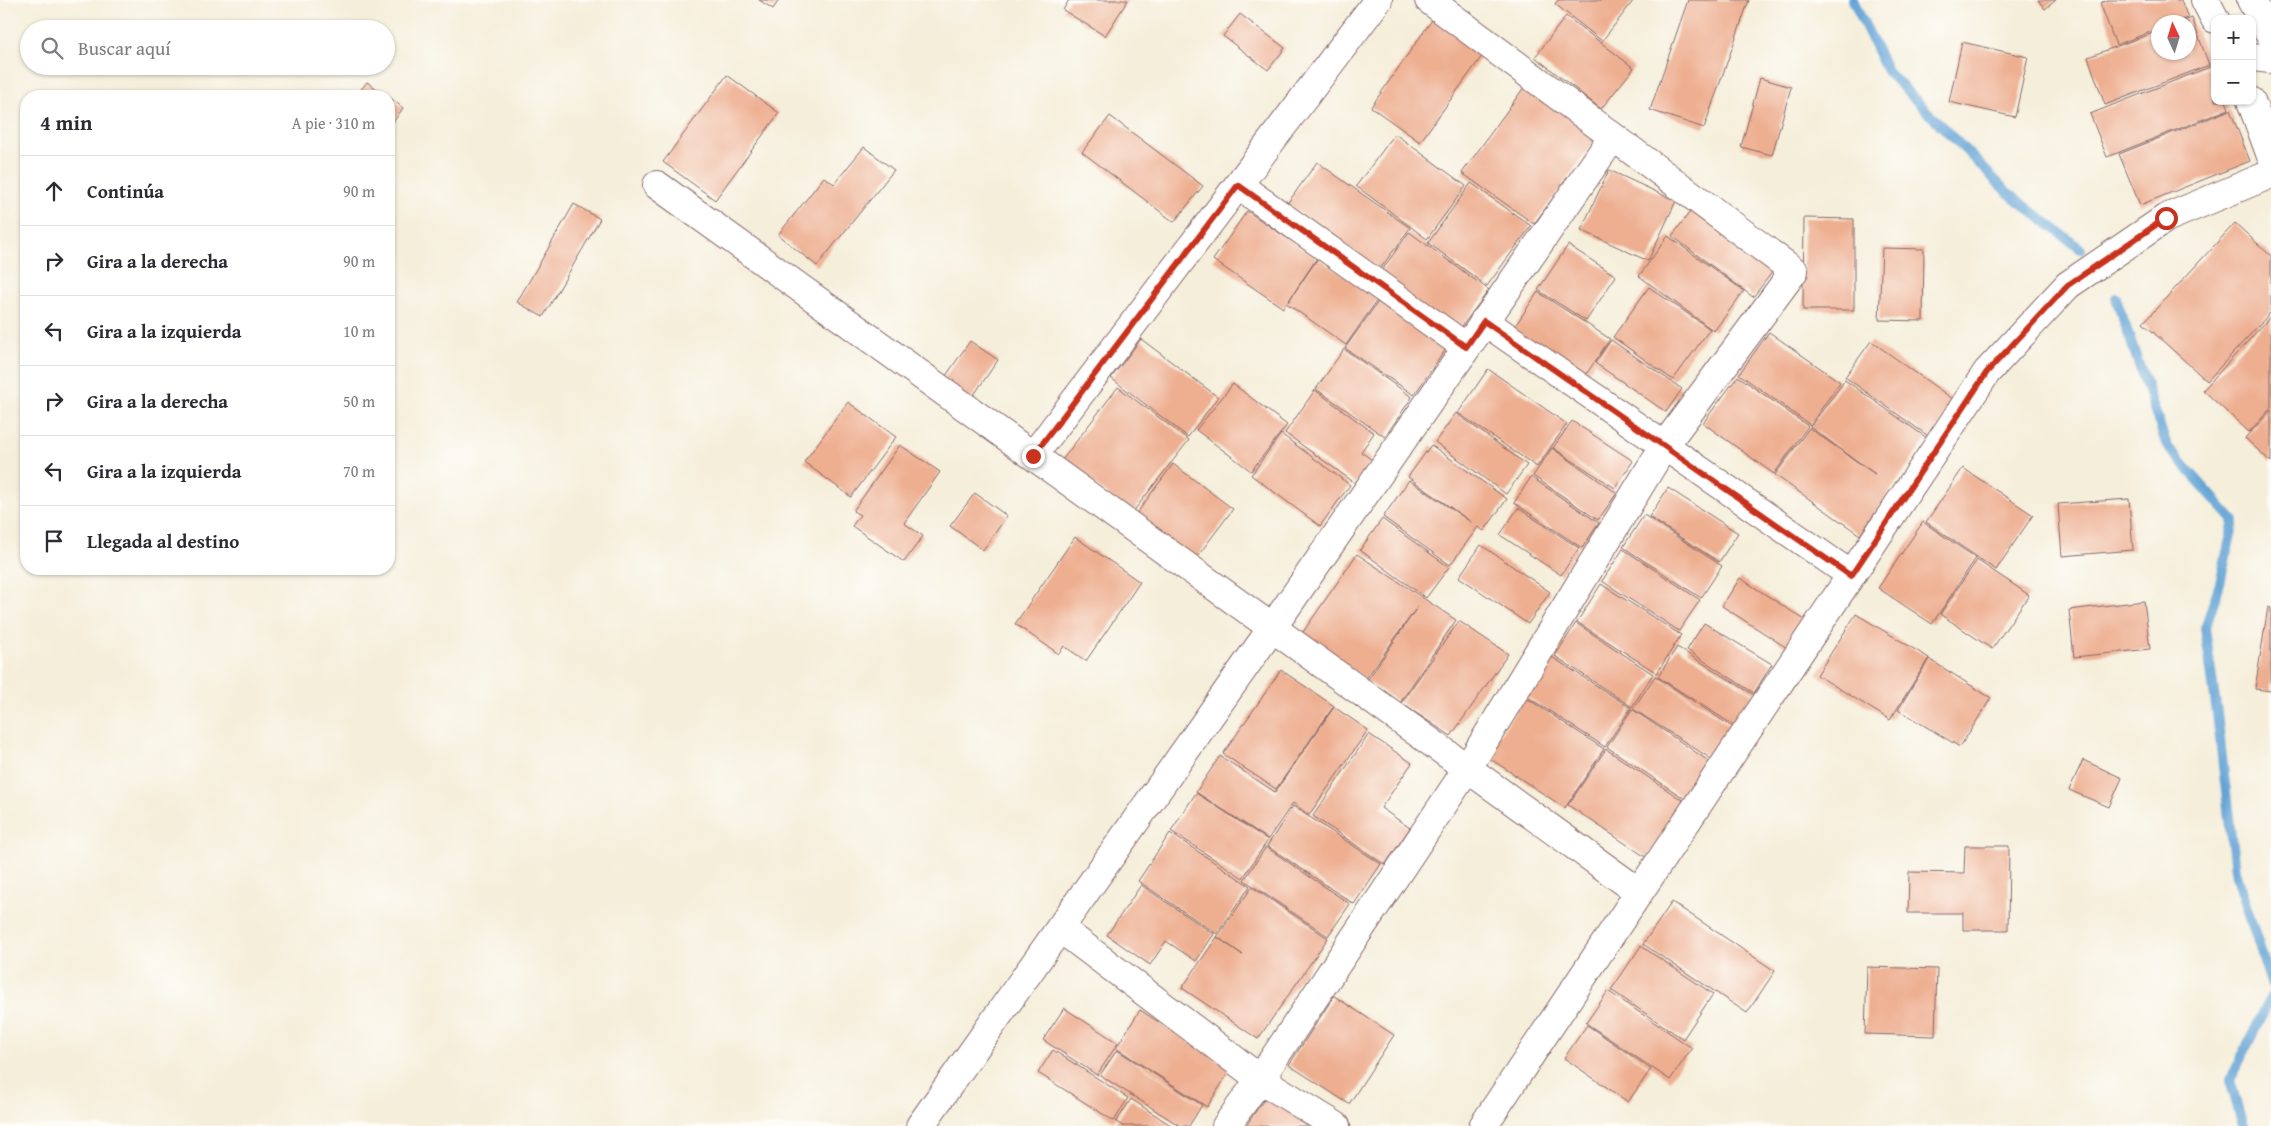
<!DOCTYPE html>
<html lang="es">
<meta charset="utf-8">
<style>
:root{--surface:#fff;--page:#f2f2f3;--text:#2b2b33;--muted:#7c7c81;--line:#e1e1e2}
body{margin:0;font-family:"Gentium Book Plus",serif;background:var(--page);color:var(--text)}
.controls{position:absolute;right:15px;top:15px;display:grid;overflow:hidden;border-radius:10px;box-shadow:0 1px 4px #0004}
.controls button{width:45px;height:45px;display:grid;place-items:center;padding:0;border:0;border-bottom:1px solid var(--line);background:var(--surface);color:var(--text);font:25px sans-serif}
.compass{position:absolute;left:2151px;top:15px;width:45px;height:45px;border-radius:50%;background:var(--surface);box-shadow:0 1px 4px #0004;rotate:356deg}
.stop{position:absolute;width:15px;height:15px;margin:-11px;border:4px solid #c8321e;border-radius:50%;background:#fff}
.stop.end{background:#c8321e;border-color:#fff;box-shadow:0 1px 5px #0008}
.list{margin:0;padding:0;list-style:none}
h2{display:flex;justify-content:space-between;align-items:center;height:65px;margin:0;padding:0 20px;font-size:21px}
h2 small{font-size:16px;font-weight:400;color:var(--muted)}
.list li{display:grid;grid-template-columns:32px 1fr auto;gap:15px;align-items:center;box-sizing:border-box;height:70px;padding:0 20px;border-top:1px solid var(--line)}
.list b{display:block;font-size:19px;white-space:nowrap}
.list em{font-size:16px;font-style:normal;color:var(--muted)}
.icon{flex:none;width:28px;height:28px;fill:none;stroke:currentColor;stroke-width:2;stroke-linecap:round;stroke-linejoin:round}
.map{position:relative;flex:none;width:2271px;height:1126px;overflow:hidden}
.search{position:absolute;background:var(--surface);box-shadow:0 1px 4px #0004;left:20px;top:20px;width:375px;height:55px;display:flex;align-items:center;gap:12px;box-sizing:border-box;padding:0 18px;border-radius:28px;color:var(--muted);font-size:19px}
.panel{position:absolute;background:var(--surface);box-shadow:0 1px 4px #0004;left:20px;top:90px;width:375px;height:485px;border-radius:20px}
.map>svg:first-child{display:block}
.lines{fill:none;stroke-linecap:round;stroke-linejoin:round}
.stream{stroke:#62a3d5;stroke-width:10}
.building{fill:#eeaf91}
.street-casing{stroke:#866768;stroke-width:30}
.secondary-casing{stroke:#866768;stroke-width:30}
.street{stroke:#fff;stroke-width:28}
.secondary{stroke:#fff;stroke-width:28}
.route{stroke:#c8321e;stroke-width:6}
</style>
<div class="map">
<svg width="2271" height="1126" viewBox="0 0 2271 1126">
<rect width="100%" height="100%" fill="#fdfcf7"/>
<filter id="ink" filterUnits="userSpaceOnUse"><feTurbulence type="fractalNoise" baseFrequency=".02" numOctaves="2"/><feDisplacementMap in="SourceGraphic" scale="10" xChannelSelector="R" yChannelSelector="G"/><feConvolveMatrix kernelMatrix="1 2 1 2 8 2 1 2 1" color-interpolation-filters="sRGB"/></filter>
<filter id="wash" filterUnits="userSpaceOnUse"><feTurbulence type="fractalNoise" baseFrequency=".0096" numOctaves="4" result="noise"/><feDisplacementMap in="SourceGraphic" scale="20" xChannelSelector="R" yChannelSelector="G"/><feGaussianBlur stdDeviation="1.12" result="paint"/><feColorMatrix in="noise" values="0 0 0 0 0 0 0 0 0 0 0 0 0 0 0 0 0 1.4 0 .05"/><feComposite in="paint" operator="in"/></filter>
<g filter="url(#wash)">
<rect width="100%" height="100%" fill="#f5eeda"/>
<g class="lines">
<path class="stream" d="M1853,0L1887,71L2007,192L2081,249
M2116,298L2167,446L2234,521L2220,583L2205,628L2217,713L2235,871L2271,983
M2243,1126L2230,1080L2271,997"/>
</g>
<g id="blocks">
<path class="building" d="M759,0H779L773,9Z
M1069,0H1128L1105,36L1063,10Z
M1558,0H1634L1602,41L1555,4Z
M1688,0H1749L1704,128L1650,110Z
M2038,0H2056L2045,9Z
M2108,0H2181L2188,18L2176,22H2158V29L2116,45L2100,3Z
M1240,14L1285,48L1268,70L1223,36Z
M1566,16L1634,68L1601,109L1535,57Z
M1434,17L1485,52L1420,142L1371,107Z
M2192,18L2209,65L2105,105L2088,57L2158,31V52H2188V22H2181Z
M1962,42L2028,57L2015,117L1949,102Z
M2212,66L2215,74V101H2226L2229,109L2107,157L2090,114Z
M727,75L779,113L715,200L663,162Z
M1760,78L1791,87L1772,155L1741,147Z
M367,82L387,96H356Z
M1525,86L1597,138L1534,224L1462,173Z
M389,97L403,108L389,128Z
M2230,110L2250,161L2140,205L2119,154Z
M1110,116L1203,186L1174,222L1082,152Z
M1395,134L1466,186L1427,239L1356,186Z
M864,147L894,170L817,266L778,235L824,177L834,184Z
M1317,162L1410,228L1380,269L1287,204Z
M1609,170L1676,201L1648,261L1581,230Z
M1471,183L1531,226L1487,286L1428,243Z
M574,204L600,219L543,317L517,302Z
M1695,205L1777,266L1753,297L1672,236Z
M1247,211L1317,258L1288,302L1318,258L1378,299L1346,345L1286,303L1283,308L1213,260Z
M1804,218L1854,219V310H1803Z
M2235,223L2271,256V312L2207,381L2143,323Z
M1409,232L1489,290L1454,337L1375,280Z
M1668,236L1744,291L1714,331L1639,276Z
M1568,245L1616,276L1586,321L1538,290Z
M1882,248L1924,249L1923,321L1879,320Z
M1649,287L1710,329L1673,380L1613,337Z
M1538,292L1610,339L1585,376L1513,329Z
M1380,299L1448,346L1414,395L1345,348Z
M2271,316V408L2249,432L2203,390Z
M1769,332L1840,382L1810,425L1739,374Z
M1141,339L1218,397L1188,437L1111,378Z
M1611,340L1682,389L1666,412L1595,363Z
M970,341L998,360L969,402L941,383Z
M1871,341L1957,402L1931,438L1845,377Z
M1344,349L1412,397L1385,437L1316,389Z
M1488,369L1567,424L1537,467L1458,413Z
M1738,376L1808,426L1774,474L1703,423Z
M1845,380L1927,438L1860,535L1775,475L1809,428L1875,474L1810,427Z
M1233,384L1287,425L1251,471L1196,430Z
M1118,387L1189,440L1132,513L1062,460Z
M1315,390L1374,433L1361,452L1372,460L1355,483L1285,433Z
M848,402L896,437L851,497L804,462Z
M2271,410V462L2245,438Z
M1456,413L1527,465L1506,494L1435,442Z
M1572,421L1633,461L1615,488L1553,448Z
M1281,434L1350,485L1320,526L1251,475Z
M900,445L940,472L904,523L923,536L904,562L852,526L860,515L853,511Z
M1431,445L1507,499L1484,531L1478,527L1450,565L1383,517L1409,480L1471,522L1408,477Z
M1552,448L1617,493L1598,520L1533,476Z
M1173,464L1233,509L1194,561L1134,517Z
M1963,468L2033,515L1996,570L1926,522Z
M1531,477L1599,523L1582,548L1514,503Z
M1668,488L1738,533L1719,562L1649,517Z
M975,493L1007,516L983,550L950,526Z
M2129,499L2133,550L2062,556L2058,504Z
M1518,508L1579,548L1561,575L1500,535Z
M1644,515L1722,566L1701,598L1623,547Z
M1382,519L1449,567L1426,598L1360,550Z
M1923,522L1976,558L1932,624L1878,588Z
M1075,537L1140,582L1086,661L1064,646L1059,654L1015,624Z
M1481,545L1550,592L1528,624L1459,577Z
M1623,549L1700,600L1679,631L1602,581Z
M1357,554L1456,620L1400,703L1367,681L1418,606L1366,679L1301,635Z
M1977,560L2029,595L1992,649L1940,614Z
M1740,578L1808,622L1790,650L1722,606Z
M1601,584L1681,635L1657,673L1577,622Z
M2144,601L2150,649L2074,657L2069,610Z
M2268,607L2271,608V691L2255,689Z
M1856,614L1929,658L1890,720L1817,675Z
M1459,621L1508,654L1451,736L1401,703Z
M1576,623L1653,674L1632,707L1555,656Z
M1704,623L1772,664L1754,693L1687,650Z
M1677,647L1754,695L1735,726L1658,677Z
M1552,657L1631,708L1605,747L1526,696Z
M1929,659L1991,698L1960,747L1898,710Z
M1281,670L1334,706L1276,789L1223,754Z
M1655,676L1734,728L1713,760L1633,709Z
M1525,697L1604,749L1565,808L1486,756Z
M1334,707L1368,730L1309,815L1293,803L1268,839L1196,792L1220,756L1275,792Z
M1632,709L1713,764L1688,801L1607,747Z
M1369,734L1412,763L1381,808L1410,828L1385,865L1313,816Z
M1606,749L1685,802L1647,858L1568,805Z
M2083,760L2122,778L2109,807L2069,790Z
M1196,793L1268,840L1243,878L1171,831Z
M1293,806L1381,864L1354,904L1267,846Z
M1170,833L1250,886L1217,934L1138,881Z
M1965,846H2009L2008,930H1963V913H1908L1909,872L1964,873Z
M1266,847L1350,904L1328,936L1244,880Z
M1141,885L1214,934L1196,961L1166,941L1150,965L1107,935Z
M1252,887L1328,938L1258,1039L1182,988L1217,937L1243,955L1217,937Z
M1672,902L1775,971L1747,1013L1643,944Z
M1641,946L1713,994L1683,1039L1611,990Z
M1867,967L1937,969L1935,1036L1865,1034Z
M1608,991L1692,1048L1670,1080L1586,1023Z
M1334,996L1394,1035L1349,1104L1289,1065Z
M1064,1008L1118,1043L1097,1075L1043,1040Z
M1140,1010L1231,1069L1207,1107L1116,1048Z
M1587,1025L1651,1069L1628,1102L1564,1058Z
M1053,1050L1128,1098L1114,1121L1038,1073Z
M1117,1050L1202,1105L1189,1126H1180L1100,1075Z
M1266,1096L1311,1126H1246Z
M1131,1099L1172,1126H1123L1116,1122Z"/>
</g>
</g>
<g filter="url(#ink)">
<use href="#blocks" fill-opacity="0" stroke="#866768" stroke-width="1"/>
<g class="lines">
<defs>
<path id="street" d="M2252,57L2271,59
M657,185L1639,892
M1238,185L1466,347
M1484,321L1851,575
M1033,456L1378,0
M1061,929L1260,1079L1336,1126
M920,1126L1272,628L1613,137
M1226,1126L1260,1079L1467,769L1664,446L1794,271L1429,0
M1483,1126L1987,372L2068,285L2166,218L2271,174"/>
<path id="secondary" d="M2205,0L2215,19
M2251,0L2271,36
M2251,101L2271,156"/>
</defs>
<use href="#street" class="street-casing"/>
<use href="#secondary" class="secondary-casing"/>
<use href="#street" class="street"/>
<use href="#secondary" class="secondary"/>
</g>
</g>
<g class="lines" filter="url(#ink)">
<path class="route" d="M1033,456L1238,185L1466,347L1484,321L1851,576L1987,372L2068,285L2166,218"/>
</g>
</svg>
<div class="controls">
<button>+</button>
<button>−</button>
</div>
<svg class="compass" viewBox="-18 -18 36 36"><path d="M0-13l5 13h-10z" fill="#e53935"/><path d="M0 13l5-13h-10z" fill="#7c7c81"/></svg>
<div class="stop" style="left:2166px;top:218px"></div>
<div class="stop end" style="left:1033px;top:456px"></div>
<div class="search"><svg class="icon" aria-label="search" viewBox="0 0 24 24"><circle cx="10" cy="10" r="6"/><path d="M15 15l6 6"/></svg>Buscar aquí</div>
<section class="panel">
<h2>4 min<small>A pie · 310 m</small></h2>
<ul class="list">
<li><svg class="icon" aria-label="ahead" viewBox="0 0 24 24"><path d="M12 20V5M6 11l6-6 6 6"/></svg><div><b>Continúa</b></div><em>90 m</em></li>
<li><svg class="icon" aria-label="right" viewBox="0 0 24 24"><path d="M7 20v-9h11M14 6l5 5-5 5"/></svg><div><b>Gira a la derecha</b></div><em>90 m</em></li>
<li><svg class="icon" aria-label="left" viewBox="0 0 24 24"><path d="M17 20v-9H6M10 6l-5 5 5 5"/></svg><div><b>Gira a la izquierda</b></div><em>10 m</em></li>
<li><svg class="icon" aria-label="right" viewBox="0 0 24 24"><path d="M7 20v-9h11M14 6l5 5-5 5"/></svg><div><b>Gira a la derecha</b></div><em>50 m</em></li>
<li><svg class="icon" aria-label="left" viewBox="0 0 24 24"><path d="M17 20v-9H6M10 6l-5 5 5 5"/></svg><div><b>Gira a la izquierda</b></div><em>70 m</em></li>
<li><svg class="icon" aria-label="arrive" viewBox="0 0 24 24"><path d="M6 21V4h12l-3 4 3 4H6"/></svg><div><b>Llegada al destino</b></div></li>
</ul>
</section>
</div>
